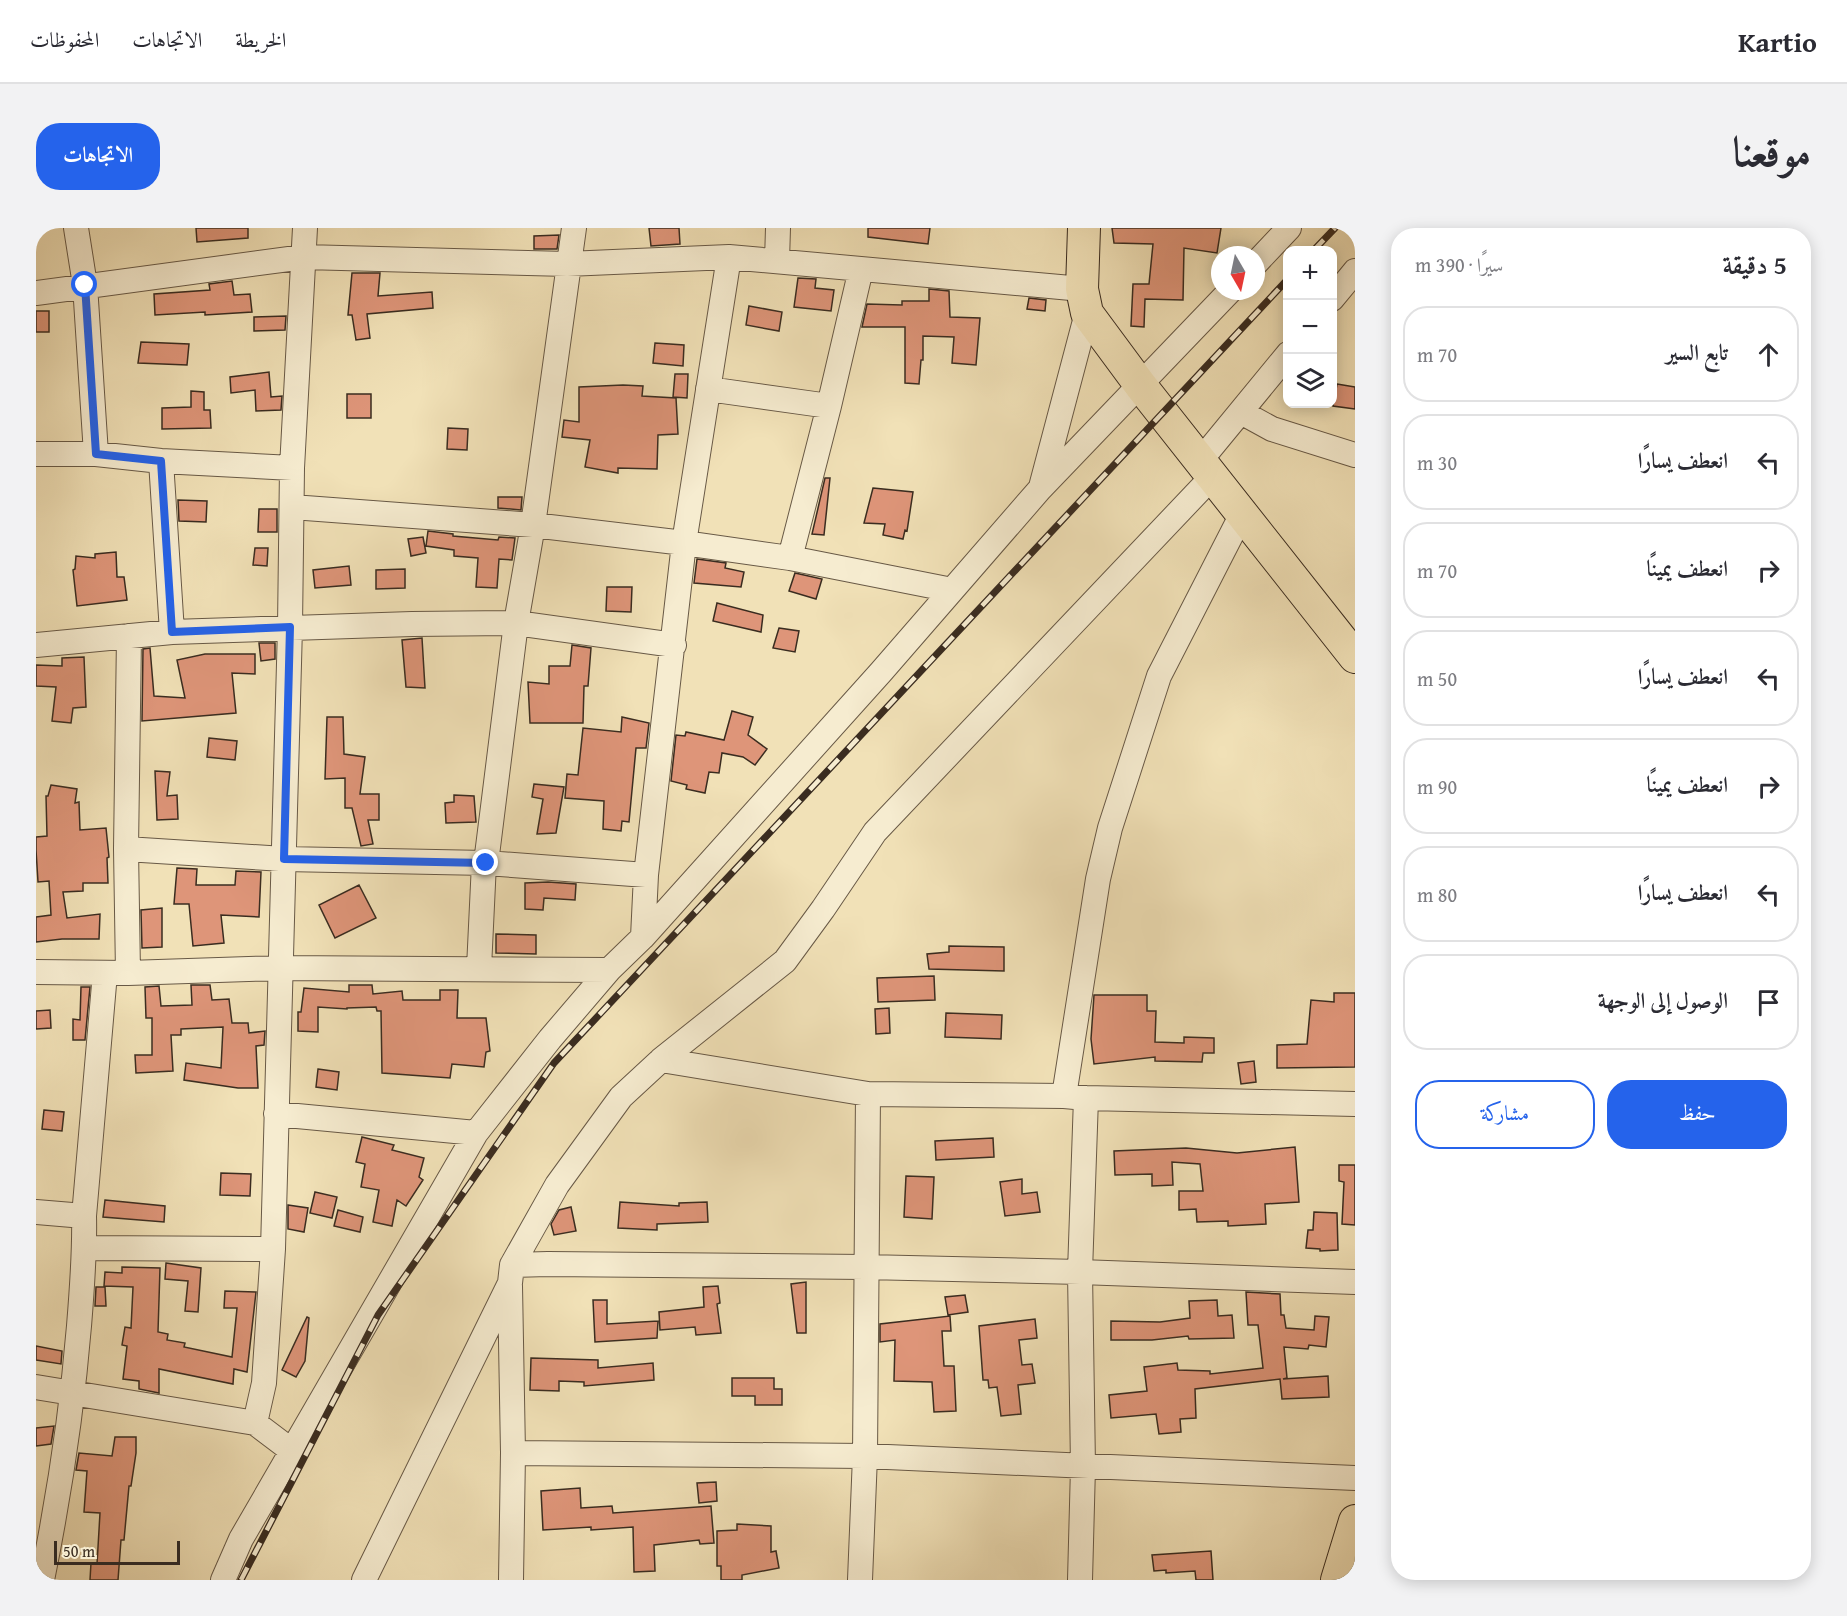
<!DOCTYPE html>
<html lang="ar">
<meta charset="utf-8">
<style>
:root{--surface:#fff;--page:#f2f2f3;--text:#2b2b33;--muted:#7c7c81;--line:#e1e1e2;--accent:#2563eb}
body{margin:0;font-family:"Gentium Book Plus",Amiri,serif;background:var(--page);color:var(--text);direction:rtl}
.controls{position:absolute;right:18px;top:18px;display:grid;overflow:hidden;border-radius:12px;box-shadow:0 3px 15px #0003}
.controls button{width:54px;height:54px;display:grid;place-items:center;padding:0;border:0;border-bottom:2px solid var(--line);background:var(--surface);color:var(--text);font:30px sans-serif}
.compass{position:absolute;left:1175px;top:18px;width:54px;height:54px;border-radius:50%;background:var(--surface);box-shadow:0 3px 15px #0003;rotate:171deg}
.scale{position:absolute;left:18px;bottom:15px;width:126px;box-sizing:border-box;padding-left:6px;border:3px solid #3a2c20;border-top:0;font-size:16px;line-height:21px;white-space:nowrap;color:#3a2c20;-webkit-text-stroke:4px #f6ecd0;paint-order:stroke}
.stop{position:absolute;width:18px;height:18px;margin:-14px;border:4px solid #2563eb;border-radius:50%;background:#fff}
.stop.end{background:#2563eb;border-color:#fff;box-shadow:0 2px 6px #0008}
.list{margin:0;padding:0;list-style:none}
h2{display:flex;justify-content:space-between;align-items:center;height:78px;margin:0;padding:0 24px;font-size:26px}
h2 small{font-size:20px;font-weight:400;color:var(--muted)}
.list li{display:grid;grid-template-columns:39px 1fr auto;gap:18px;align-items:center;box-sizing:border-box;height:96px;margin:0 12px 12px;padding:0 12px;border:2px solid var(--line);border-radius:24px}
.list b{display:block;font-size:22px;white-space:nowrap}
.list em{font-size:20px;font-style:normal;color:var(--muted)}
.actions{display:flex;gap:12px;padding:18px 24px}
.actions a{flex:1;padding:14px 0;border:2px solid var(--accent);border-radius:24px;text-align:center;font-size:21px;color:var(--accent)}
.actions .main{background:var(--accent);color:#fff}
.icon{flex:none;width:33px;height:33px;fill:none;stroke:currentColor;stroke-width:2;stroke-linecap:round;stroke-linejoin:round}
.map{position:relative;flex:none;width:1319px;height:1352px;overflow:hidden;direction:ltr;border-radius:24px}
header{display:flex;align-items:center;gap:36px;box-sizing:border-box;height:84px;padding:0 30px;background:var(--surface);border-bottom:2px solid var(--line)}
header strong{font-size:28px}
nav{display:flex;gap:33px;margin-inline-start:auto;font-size:21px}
.intro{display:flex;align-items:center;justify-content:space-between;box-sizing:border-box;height:144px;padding:0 36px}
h1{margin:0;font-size:42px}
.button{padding:15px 27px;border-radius:24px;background:var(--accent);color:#fff;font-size:21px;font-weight:700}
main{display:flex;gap:36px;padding:0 36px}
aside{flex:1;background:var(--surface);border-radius:24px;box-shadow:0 3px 15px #0003}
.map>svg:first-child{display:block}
.building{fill:#de9579;stroke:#3a2c20;stroke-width:1.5}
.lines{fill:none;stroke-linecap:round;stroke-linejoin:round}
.minor-casing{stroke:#685946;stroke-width:26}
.major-casing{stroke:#3a2c20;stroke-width:34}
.minor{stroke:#f6ecd0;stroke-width:24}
.major{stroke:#f1e1b7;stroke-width:32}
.rail-casing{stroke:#3a2c20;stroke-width:7}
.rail{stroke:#f6ecd0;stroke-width:4.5;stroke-dasharray:14;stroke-linecap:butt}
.route{stroke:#2563eb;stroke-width:8}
</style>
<header>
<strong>Kartio</strong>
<nav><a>الخريطة</a><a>الاتجاهات</a><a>المحفوظات</a></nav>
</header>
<div class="intro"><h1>موقعنا</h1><a class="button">الاتجاهات</a></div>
<main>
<aside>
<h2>5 دقيقة<small>سيرًا · 390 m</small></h2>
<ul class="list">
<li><svg class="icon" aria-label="ahead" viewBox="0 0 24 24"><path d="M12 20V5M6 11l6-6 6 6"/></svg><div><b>تابع السير</b></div><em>70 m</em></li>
<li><svg class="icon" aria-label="left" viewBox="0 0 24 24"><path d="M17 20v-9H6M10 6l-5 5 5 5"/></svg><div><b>انعطف يسارًا</b></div><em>30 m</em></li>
<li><svg class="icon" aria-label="right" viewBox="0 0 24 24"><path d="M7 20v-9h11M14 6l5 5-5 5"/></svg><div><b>انعطف يمينًا</b></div><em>70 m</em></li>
<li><svg class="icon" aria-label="left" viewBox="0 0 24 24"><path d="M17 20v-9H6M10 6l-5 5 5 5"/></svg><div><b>انعطف يسارًا</b></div><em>50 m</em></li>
<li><svg class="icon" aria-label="right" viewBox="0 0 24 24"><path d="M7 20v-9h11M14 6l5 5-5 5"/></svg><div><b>انعطف يمينًا</b></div><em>90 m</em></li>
<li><svg class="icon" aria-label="left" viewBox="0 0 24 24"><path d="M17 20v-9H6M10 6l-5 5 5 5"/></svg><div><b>انعطف يسارًا</b></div><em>80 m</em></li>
<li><svg class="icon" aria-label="arrive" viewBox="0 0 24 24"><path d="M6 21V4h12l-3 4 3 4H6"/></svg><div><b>الوصول إلى الوجهة</b></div></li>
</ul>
<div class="actions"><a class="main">حفظ</a><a>مشاركة</a></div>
</aside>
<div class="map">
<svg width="1319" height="1352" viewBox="0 0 1319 1352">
<rect width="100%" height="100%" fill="#f1e1b7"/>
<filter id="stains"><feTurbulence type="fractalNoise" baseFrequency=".00333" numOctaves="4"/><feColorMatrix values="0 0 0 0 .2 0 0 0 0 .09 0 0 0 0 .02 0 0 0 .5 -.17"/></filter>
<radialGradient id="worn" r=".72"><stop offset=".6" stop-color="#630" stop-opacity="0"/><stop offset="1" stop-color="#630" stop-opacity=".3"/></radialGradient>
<path class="building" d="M160,0H212V10L161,14Z
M613,0H643L644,16L615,18Z
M832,0H894L892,16L832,9Z
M1076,0H1185L1181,25L1148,20L1147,72L1109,71L1108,99L1095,98L1097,56H1113L1117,16L1078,15Z
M523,7L521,21H498V8Z
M316,45H344L342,68L396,64L397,80L331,86L334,110L320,112L316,87H312Z
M762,50L780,51L779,60L798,62L795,83L758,79Z
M196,53L198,67L214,66L216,84L169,87V84L119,87L118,66L174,62L173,56Z
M893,61L913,63L914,89L944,90L940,137L916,135L918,109L887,108V132H885L883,156L869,155V99H826L831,76L866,77V73H893Z
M993,70L1010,72L1009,83L991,81Z
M713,78L746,84L743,103L710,97Z
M0,83H13V104H0Z
M250,88L249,102L218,103V89Z
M105,114L153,116L151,137L102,135Z
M619,115L648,117L647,138L617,135Z
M233,144L235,169L246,168L245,182L220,183L219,162L195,165L194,149Z
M639,146H652L651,170L637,169Z
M1301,156L1319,159V181L1297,178Z
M587,157L607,158L606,168L640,170L642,206L622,207L621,241L582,240V245L549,239L554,212L526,209L528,192L543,194V159Z
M155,163L168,164V182H174L175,200L126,201V180L155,179Z
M311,166H335V190H311Z
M412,200L432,201L431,222L411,221Z
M789,250H794L788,307L776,306Z
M837,260L877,264L871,303L869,302L867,311L847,307L849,296L828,295Z
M462,269H486L485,282L462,280Z
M142,272L171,273L170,294L143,293Z
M223,281H241V304H222Z
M392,303L417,306V308L462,312L463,309L479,310L476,332L463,331L461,360L440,359L442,330L418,328V322L390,318Z
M387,309L390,325L375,328L372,311Z
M219,320H232L231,338L217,337Z
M80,324L81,349H88L91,372L41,378L37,342L39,341L40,328L59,330V326Z
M661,331L690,335L689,340L708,344L705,359L658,355Z
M313,338L315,357L279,360L277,342Z
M369,341V360L340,361V342Z
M759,345L786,351L780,371L753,363Z
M571,359H596L595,384L570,383Z
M681,375L727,387L725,404L677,393Z
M743,400L763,403L759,424L737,420Z
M386,410L389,460L370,459L366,412Z
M223,415H239V431L225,433Z
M536,417L555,420L552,458H548L547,495H494L492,454L513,456V438H534Z
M114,420L118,468L149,470L141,432L169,426H219V446L196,445L200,485L106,493L107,421Z
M48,429L50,479L37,480L35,495L16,493L20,459L0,458V437L26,438V430Z
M696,483L717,489L712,507L731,521L719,537L707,529L686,525L683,545L673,544L669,565L650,561L651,557L635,553L640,507L649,508L650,504L688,512Z
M291,489H307L308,526L329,529L324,566H343V592H332L337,616L325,618L316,580H309V550L289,551Z
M586,489L613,495L610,520H600L593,594L586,593L585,603L567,601L568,573L529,570L531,546L542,547L547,500L585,504Z
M173,510L201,513L199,532L171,529Z
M119,543L134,544L131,568L141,567L142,591L121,592Z
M498,556L528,559L520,605L501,606L507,571L496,569Z
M15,557L41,561L39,575L43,574L44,602L70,600L73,629L71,630L72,655H47V663L27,664L31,690L64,686L63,711H26L0,714V689L15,687L13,653L2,654L0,622V609L11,608L10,568H12Z
M418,567L438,568L440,594L410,595L409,575L418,574Z
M141,640L161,641L160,657H199L200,643L225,644L223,689L185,687L188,715L157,718L153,676H138Z
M512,654L540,656L539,672L508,670L507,682L489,681V655Z
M323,657L340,690L299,710L283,677Z
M126,680V719L106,720L105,682Z
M460,706L500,707V726L460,725Z
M913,718L968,719V743L893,741L891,726L913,724Z
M898,748L899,772L842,774L841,750Z
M155,757H174L176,772L193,771L196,795H212L213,805L229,803L228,817L220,818L222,860H202L148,852L150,835L185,840L187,799L145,801V807H135L137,843L100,845L99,827H116V790H110L109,759L123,758L125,778L156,777Z
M313,757H336L337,766L366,763L367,772H404V762H422L421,790H450L454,823L450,824L448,839L416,836L414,850L346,845L345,783H341L340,779L311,780V781L282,779V804L262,803V784H265L268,760L313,764Z
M45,759H54L49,812H37V791L44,792Z
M1298,765H1319V839L1241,840V817L1271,816L1275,772L1298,774Z
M1058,767H1111V783H1120L1119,814L1148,815V809L1178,810V825H1167L1166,834L1119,833V829L1058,836L1055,811Z
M853,780L854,805L840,806L839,781Z
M14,782L15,800L0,801V783Z
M910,785L966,787L965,811L909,809Z
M1218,833L1220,854L1205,856L1202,835Z
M282,841L303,844L301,862L280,859Z
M8,882L28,884L26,903L6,901Z
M326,909L358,917L356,922L388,930L383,949L387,952L370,978L361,972L356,998L337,994L343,962L325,959L329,936L320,934Z
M957,910L958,929L900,932L899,913Z
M1259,919L1263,974L1229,976L1230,996L1192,998V993L1161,994L1160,981L1143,982V963H1167L1164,936L1136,934L1137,957L1116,958V946L1079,947L1078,923L1150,920L1201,925Z
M1303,937H1319V997L1306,996L1308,954L1303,953Z
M185,945L215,946L214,968L184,967Z
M870,948L898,949L896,991L868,989Z
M986,951V966L1001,964L1004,984L969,988L964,954Z
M279,964L301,969L296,990L274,985Z
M69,972L129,978L128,994L67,989Z
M584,974L643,978V975L671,974L672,994L621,996V1002L582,1000Z
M252,977L272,980L268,1004L252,1001Z
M535,979L540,1003L518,1007L515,996L523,982Z
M302,982L327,989L324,1004L298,998Z
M1278,984L1301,985L1302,1022L1284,1023V1021L1270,1020L1272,1002H1277Z
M130,1035L165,1040L162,1084L149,1083L152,1053L129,1051Z
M86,1039L124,1040L122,1104L132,1106L131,1112L149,1115L148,1119L196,1129L201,1080H188L189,1063L220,1064L211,1144L198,1141L197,1156L123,1141V1165L103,1161V1153L87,1151L91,1118L86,1117L89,1099L95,1100L97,1059L68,1058L69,1044L86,1045Z
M770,1054V1105H761L755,1056Z
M682,1058L684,1075L681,1076L685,1105L660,1107L659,1099L624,1102L623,1084L668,1079L667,1059Z
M60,1059H69L70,1078H59Z
M1210,1064L1244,1066L1245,1087H1248L1250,1100L1278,1102L1279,1088L1293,1089L1290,1119L1273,1117L1272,1121L1248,1119L1251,1150L1247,1151L1292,1148L1293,1169L1246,1171L1244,1151L1159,1161L1160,1190L1144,1191L1145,1204L1123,1206L1120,1186L1075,1190L1073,1167L1111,1163L1108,1139L1141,1135L1142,1142L1174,1143V1146L1227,1140L1222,1097H1212Z
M929,1067L932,1084L912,1087L909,1069Z
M557,1072H571V1096L622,1093L621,1110L559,1114Z
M1181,1072L1182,1088L1196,1087L1198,1110L1153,1111L1152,1108L1116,1112H1075V1093L1124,1094L1154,1090L1153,1073Z
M914,1088L915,1103H906L908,1138H918L920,1183L898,1184L896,1154L858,1153L859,1112L844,1114V1096Z
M271,1089L273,1090L269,1133L260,1149L246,1142Z
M999,1091L1001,1110L983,1112L986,1137L996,1136L999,1155L982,1157L985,1186L965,1188L961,1159L953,1160L952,1152H947L943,1098Z
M0,1118L26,1123L25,1136L0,1132Z
M495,1130L562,1132V1140L617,1135L618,1152L548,1158V1154L523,1153V1163L494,1162Z
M696,1150H738V1161H746V1177H719V1168H696Z
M18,1198L15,1216L0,1218V1200Z
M79,1209H100V1225L95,1258H93L88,1312H85L82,1352H54L55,1335L61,1336L64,1285L48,1284L51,1243L40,1242L43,1225L76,1228Z
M680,1254L681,1273L663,1275L661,1255Z
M544,1260L545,1280L576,1278L577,1285L675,1278L678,1315L664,1316L663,1312L618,1317L619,1343L598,1344L597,1299L555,1302V1299L507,1302L505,1263Z
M701,1296L735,1298V1324L740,1323L743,1340L706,1347V1352H685V1338H681V1303L701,1302Z
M1175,1323L1177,1352H1160L1159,1343L1130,1345V1342L1118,1343L1116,1327Z"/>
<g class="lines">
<defs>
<path id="minor" d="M40,0L49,57L60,226
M741,33L742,0
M1220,35L1253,0
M0,65L268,29L531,36L693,29L1046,61
M1296,71L1319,43
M672,161L793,178
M1205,184L1236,201L1319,227
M0,226H60L125,233L256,240
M125,233L136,404
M1164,233L1252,126
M1005,259L1051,85
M256,279L497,297L648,315L754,330L916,362
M754,330L793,178L825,41
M0,417L136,404L376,396L480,395L638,417
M90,621L248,631L450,635L610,647
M450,635L480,395L497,297L538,0
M607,709L610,647L648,315L693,29
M443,740L448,635
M0,744L92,745L243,740L573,742
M92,745L90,621L93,408
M625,832L832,866L1028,868L1050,870L1319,876
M1028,868L1062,651L1074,600L1123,448L1206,286
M240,886L440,905
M0,984L48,988
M49,1020L237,1021
M476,1037L512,1036L829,1039L1044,1044L1319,1054
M474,1058L477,1225L475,1352
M0,1159L219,1195L228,1155L237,1021L254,399L256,240L269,0
M219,1195L256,1223
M477,1225L829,1228L1319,1250
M6,1352C23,1268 36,1183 43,1098C46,1061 49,1025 48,988L69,745
M187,1352L205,1311L440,905L514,811L573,742L607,709L845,444L1004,261L1194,63
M328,1352L474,1055L476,1037L521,957L585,869L625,832L749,733L787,681L839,604L1176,249
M824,1352L829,1228L832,866
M1044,1352L1047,1239L1044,1044L1050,870"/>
<path id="major" d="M1048,0L1046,61L1051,85L1105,158L1319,429
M1301,1352L1319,1293"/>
</defs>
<use href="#minor" class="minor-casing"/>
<use href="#major" class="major-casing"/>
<use href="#minor" class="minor"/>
<use href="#major" class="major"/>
<defs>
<path id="rail" d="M1278,22L1299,0
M205,1352L342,1087L518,835L1252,51"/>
</defs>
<use href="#rail" class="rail-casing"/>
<use href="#rail" class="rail"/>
</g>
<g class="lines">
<path class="route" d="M49,57L60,226L125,233L136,404L254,399L248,631L450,635"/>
</g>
<rect width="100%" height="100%" filter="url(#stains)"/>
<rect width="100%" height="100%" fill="url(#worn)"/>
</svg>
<div class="controls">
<button>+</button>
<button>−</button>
<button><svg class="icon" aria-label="layers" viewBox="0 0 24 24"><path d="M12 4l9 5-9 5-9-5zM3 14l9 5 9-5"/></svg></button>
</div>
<svg class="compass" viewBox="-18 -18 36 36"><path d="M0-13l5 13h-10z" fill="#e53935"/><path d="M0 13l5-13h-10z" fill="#7c7c81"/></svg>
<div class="scale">50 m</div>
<div class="stop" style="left:49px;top:57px"></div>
<div class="stop end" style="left:450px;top:635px"></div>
</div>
</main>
